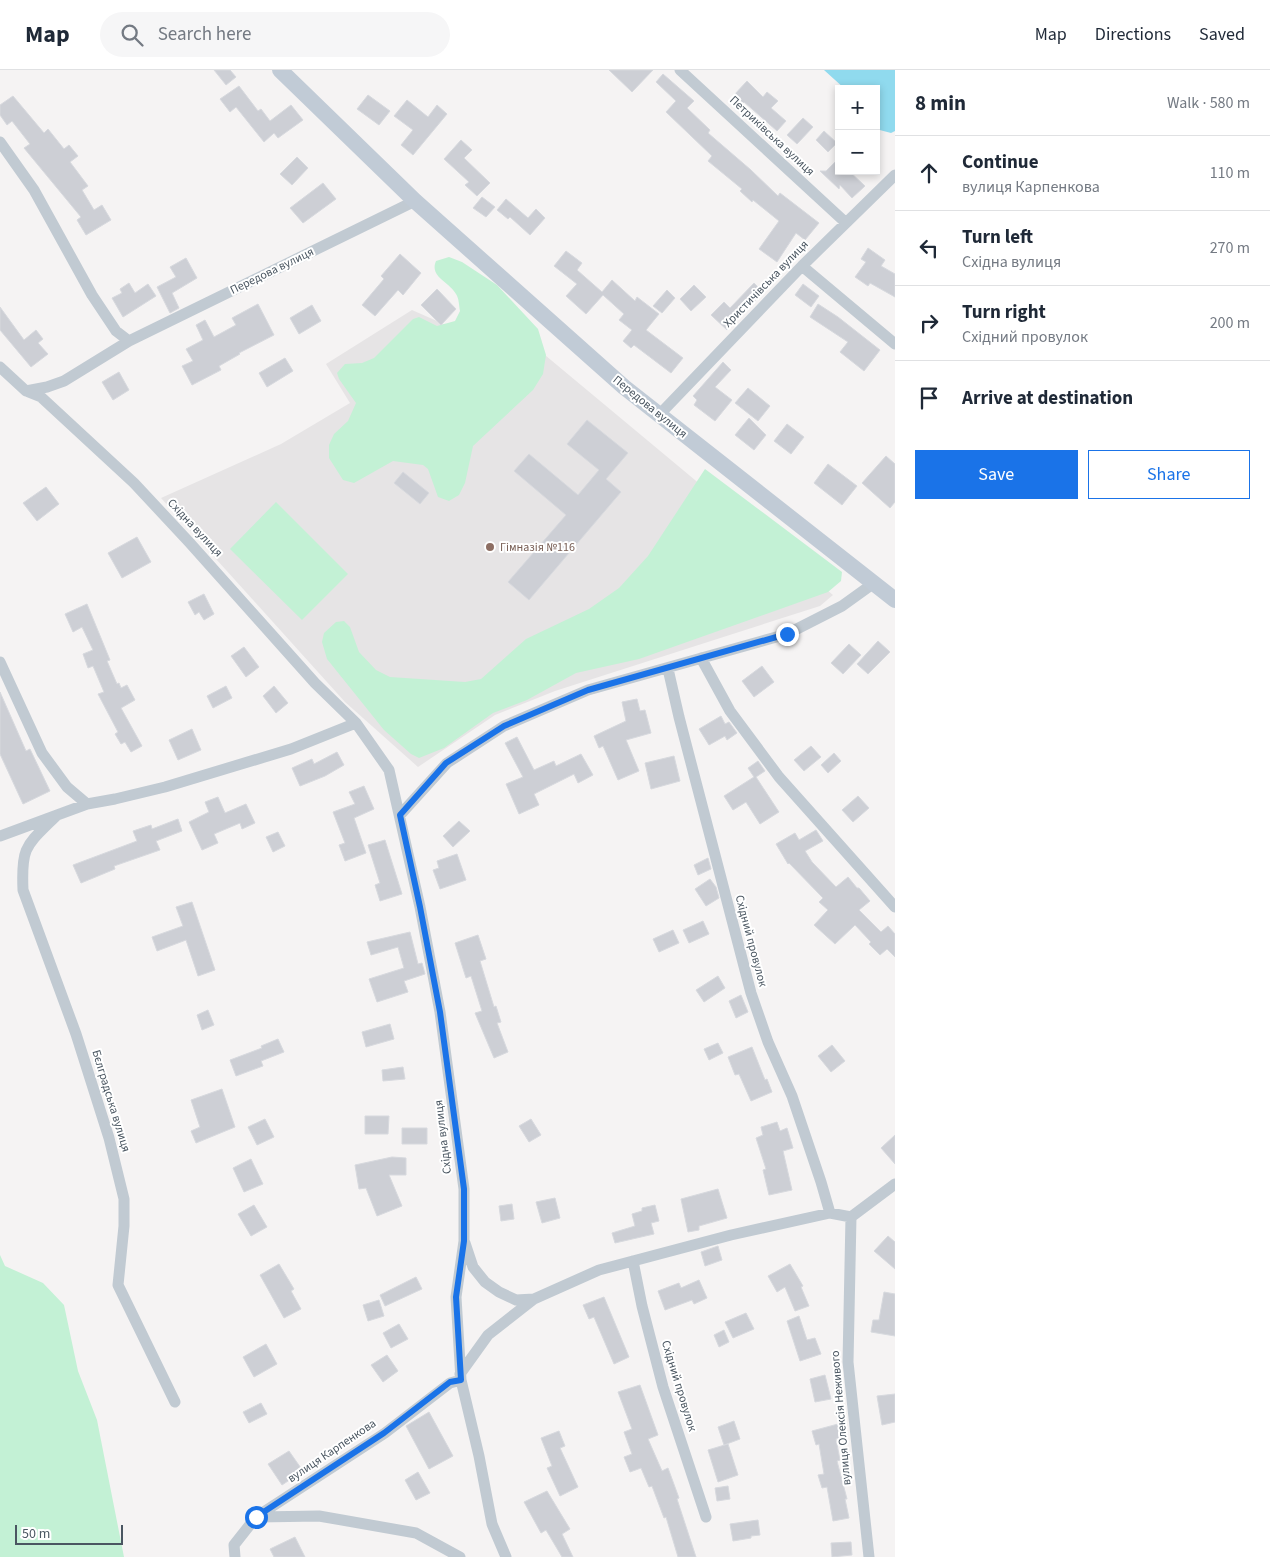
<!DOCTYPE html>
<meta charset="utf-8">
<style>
:root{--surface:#fff;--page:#f6f6f7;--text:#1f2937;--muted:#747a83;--line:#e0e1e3;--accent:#1a73e8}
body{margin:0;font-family:"Source Sans 3",sans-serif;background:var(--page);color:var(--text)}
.controls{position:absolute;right:15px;top:15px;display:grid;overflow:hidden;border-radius:0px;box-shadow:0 2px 8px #0003}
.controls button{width:45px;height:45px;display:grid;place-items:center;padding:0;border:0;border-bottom:1px solid var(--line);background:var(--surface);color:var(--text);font:25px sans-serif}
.scale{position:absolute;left:15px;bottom:12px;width:108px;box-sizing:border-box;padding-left:5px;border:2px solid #4a5661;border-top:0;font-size:14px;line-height:18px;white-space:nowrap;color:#4a5661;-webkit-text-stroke:4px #fff;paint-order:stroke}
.stop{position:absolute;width:15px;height:15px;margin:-11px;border:4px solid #1a73e8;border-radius:50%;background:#fff}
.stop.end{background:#1a73e8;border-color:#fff;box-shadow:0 1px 5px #0008}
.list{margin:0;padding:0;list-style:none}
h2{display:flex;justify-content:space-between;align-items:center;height:65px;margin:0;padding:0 20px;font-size:21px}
h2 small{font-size:16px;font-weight:400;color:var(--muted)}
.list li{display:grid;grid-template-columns:32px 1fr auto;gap:15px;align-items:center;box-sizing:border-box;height:75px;padding:0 20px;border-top:1px solid var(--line)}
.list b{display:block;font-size:19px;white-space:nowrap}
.list p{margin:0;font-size:16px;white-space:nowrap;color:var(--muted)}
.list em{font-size:16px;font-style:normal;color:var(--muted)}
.actions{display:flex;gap:10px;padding:15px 20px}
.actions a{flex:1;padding:11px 0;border:1px solid var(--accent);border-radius:0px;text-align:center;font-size:18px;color:var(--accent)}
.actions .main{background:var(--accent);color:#fff}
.icon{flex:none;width:28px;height:28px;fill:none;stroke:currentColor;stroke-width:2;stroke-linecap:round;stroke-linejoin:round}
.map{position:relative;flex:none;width:895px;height:1487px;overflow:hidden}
header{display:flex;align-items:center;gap:30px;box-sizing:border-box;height:70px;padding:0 25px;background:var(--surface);border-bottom:1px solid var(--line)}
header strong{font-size:24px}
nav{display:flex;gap:28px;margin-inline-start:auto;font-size:18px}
.search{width:350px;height:45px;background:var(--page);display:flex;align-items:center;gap:12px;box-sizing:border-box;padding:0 18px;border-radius:28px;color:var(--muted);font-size:19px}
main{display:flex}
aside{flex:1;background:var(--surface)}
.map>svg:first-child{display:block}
.education{fill:#e6e4e5}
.green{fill:#c3f1d5}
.water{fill:#90daee}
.building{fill:#cdcfd5;stroke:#d7d9de}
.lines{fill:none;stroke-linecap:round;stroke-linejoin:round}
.street{stroke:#c1cad2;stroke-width:11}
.secondary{stroke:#c1cbd6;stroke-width:16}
.route{stroke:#1a73e8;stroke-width:6}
.education-dot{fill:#8d6e63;stroke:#fff;stroke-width:2}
.labels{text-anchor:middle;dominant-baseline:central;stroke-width:4;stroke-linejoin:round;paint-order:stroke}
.street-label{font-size:12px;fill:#4a5661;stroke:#fff}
.education-label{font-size:12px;fill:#785e54;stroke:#fff;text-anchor:start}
</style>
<header>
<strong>Map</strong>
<div class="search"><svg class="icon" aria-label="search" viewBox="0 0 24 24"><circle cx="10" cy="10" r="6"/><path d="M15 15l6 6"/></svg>Search here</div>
<nav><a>Map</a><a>Directions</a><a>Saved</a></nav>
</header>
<main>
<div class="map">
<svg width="895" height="1487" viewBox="0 0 895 1487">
<rect width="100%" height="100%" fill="#f5f3f3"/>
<path class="education" d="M479,230L833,525L820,536L555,621L495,645L418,697L345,632L161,428L281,374L350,333L326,294L412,240L455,259Z"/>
<path class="green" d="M449,187L462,192L497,215L538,259L546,285L543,304L533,320L473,376L465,413L459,425L449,431L438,427L428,399L423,395L393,391L354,413L343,410L329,388V375L334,364L348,351L356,333L339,309L337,303L345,294L362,293L374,288L413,249L419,247L437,256L455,251L460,241C459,236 459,228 456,224C450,212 429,207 436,191Z
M705,399L842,502L841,511L828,522L639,589L576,603L527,630L493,643L444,678L419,688L411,684L384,660L327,589L322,572L324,563L336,552L344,551L350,557L359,582L376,600L390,607L465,612L481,609L526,569L589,539L619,518L648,486Z
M276,432L348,504L302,550L230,479Z
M0,1185L5,1196L43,1213L64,1235L78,1301L97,1350L124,1487H0Z"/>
<path class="water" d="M824,0H895V61L891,63L876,59V19H845Z"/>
<path class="building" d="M214,0H230L236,7L226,15Z
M609,0H653L632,22Z
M663,4L694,31L687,38L710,60L708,63L751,100L778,126L780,123L819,153L805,170L796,163L777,192L759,179L779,151L753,130L752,132L740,121L742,119L708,91L712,86L666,42L676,31L656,12Z
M747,11L763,27L767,22L778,31L771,38L786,51L777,61L744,32L743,33L734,25Z
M239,16L258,41L261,39L270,51L291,35L303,50L278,68L274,63L264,72L236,37L230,42L220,29Z
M368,25L390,41L379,55L357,39Z
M13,26L44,63L48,59L64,79L69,75L78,86L70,92L88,116L82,120L94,140L102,135L111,150L86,165L77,150L81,147L24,78L30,74L12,51L7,55L0,45V35Z
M407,30L428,47L437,35L447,44L413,85L401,75L413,60L394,46Z
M803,48L813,57L797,74L787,65Z
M824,61L837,73L828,82L816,70Z
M461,70L472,80L464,88L490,113L477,126L465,115L469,112L444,89Z
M297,87L308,98L292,115L280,104Z
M839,88V101H849L865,116L852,128L840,115L839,119L820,101H826Z
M323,113L336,129L303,153L290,138Z
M482,127L495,137L486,147L473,138Z
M506,129L528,148L536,139L545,148L530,165L510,147L508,149L497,140Z
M868,178L885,190L881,196L895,204V227L870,213L868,216L855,207L866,192L861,189Z
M566,181L582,193L577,200L602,222L612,210L635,231L637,227L659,244L646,260L683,288L671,303L634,275L631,278L623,271L632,260L619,250L624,244L603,225L586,244L566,226L577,214L554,196Z
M400,184L421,203L403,225L398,220L375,246L362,235L384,209L381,206Z
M186,188L197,208L172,223L179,238L170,243L157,217L176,207L170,197Z
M129,213L135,223L148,214L156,226L123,247L112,228L122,223L120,219Z
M754,213L763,222L727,260L711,245L724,232L730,238Z
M803,214L819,226L811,237L795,225Z
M694,215L706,227L691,241L680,229Z
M437,219L456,239L441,255L421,235Z
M667,220L675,228L662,243L653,236Z
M258,234L274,265L239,283L240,284L219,296L221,300L192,315L182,296L193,291L186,279L203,270L196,255L205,250L214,267L236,255L232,248Z
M818,234L838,247L880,280L864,301L840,282L848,272L810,247Z
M312,235L321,251L299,264L290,248Z
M0,237L24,270L36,260L43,269L38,273L48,284L31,297L0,260Z
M285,288L293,301L267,317L259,303Z
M723,292L731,300L715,317L732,330L715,351L694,335L697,330L693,326Z
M119,302L129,320L113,330L102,312Z
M748,318L770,336L758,351L735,333Z
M749,348L766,365L754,380L735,365Z
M587,350L628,383L606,409L621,422L529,530L508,512L566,445L514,401L529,384L578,425L599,400L567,374Z
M787,354L804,367L791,384L774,371Z
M886,386L895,394V432L890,438L862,413Z
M828,394L857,416L842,435L814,413Z
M403,402L429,423L420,434L394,413Z
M46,417L59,434L37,451L23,433Z
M137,467L151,492L122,508L108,483Z
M204,524L214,544L204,550L199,542L195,545L188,532Z
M87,534L110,590L107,591L117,614L119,613L121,618L127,615L135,630L121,638L142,676L131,682L125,672L121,674L115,664L118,662L98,624L104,622L93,596L88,598L83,584L93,580L82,557L73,562L65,544Z
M878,571L890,582L868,604L857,594Z
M849,574L861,585L843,604L831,593Z
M244,577L259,597L246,607L231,586Z
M762,596L774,612L754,627L742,611Z
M226,616L232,628L213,638L207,626Z
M274,616L288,633L276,643L263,626Z
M0,622L26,681L30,679L50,721L23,734L0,684Z
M637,629L640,641L645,640L651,663L626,670L639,701L618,710L603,676L599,678L594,666L626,651L622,632Z
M721,646L725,654L729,652L737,663L727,670L725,666L709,675L699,659Z
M192,659L201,680L178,690L169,670Z
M517,667L534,700L554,691L556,696L581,684L593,705L578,713L574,704L534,724L539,735L519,744L506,714L523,707L505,673Z
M811,676L821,687L804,701L794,690Z
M337,682L344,695L325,706L300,716L292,698L312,689L314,694Z
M834,683L841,691L828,703L821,695Z
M674,686L680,711L651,719L645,693Z
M758,691L765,701L756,707L779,742L760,754L746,732L733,740L724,726L754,707L748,698Z
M364,716L374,739L354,748L366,783L345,791L339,775L345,773L333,742L355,734L349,722Z
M858,726L869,738L853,752L842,740Z
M218,727L225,743L246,734L255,753L242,759L240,753L214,764L218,773L202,780L189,752L209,742L205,732Z
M178,749L182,761L156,771L160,780L114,796L115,799L81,813L73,795L137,771L133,761L151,755L152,759Z
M459,751L470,761L453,777L443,766Z
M816,760L823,771L805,781L812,792L836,817L848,807L857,818H859L870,831L859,840L881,862L888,856L895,864V887L887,879L880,885L869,874L871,872L855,855L835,874L814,855L828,840L819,832L823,828L789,793L788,794L776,774L795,763L799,770Z
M278,762L285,776L273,782L266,767Z
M385,770L402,824L380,831L375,815L380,813L368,775Z
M457,784L466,810L440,819L433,800L439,798L437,791Z
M708,788L711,799L698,805L694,795Z
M710,809L716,817L719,828L706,836L695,819Z
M192,832L215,900L198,906L186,870L157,881L152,867L183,856L176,837Z
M703,851L709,864L689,873L683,860Z
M673,860L679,873L659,882L653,869Z
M410,862L418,894L422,893L425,904L404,911L408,922L377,932L369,909L404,898L398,877L371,885L367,872Z
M478,865L486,889L480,891L494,937L496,936L501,952L497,953L508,982L494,988L475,943L482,941L471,906L466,908L455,873Z
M718,906L725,918L704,932L696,920Z
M741,925L748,942L736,948L729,931Z
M208,940L214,955L202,960L197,945Z
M390,954L394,969L366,977L362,962Z
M278,969L284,982L261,991L263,996L236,1006L230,990L262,978L261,976Z
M718,973L723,983L709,990L704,979Z
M832,975L845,991L831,1002L818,986Z
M752,977L765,1010L767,1009L772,1022L751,1031L739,1004L735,1005L728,987Z
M403,997L405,1009L383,1011L382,1000Z
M222,1019L235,1057L196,1073L191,1061L200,1057L191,1030Z
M365,1046H389L388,1064H365Z
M265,1049L274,1067L257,1075L248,1057Z
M531,1049L541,1065L529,1072L519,1056Z
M777,1052L780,1061L787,1058L793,1078L783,1081L792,1120L769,1125L763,1100L766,1099L756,1068L763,1065L761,1057Z
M402,1058H427V1074H402Z
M895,1065V1094L881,1078Z
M392,1087L406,1088V1105H389L402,1136L377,1146L366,1118L359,1119L355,1095Z
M251,1089L263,1114L244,1122L233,1098Z
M718,1119L727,1148L699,1156V1160L688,1162L681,1129Z
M555,1128L560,1148L542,1153L536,1132Z
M512,1134L514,1149L501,1151L499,1136Z
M254,1135L267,1157L251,1166L238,1144Z
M655,1135L659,1151L651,1153L654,1164L615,1173L612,1163L635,1156L632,1144L642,1141V1138Z
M888,1166L895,1172V1199L874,1181Z
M718,1176L722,1190L705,1196L701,1182Z
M279,1194L294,1219L291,1221L301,1239L284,1248L260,1205Z
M790,1194L803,1216L801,1217L809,1236L795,1241L785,1217L777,1222L768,1206Z
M416,1207L422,1219L385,1236L380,1225Z
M699,1210L707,1228L694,1234L692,1230L665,1240L658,1221L679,1213L681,1218Z
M884,1222L895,1224V1266L871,1262L873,1250H879Z
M604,1227L629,1287L614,1294L594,1247L589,1249L583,1235Z
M379,1230L384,1246L368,1251L363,1235Z
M746,1243L754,1259L733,1268L725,1252Z
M799,1246L807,1270L815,1268L821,1284L800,1291L787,1251Z
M399,1254L408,1269L391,1278L383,1263Z
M724,1260L729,1272L719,1277L714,1265Z
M266,1274L277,1294L254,1307L243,1287Z
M387,1285L398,1301L383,1312L371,1295Z
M825,1305L831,1329L815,1332L810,1309Z
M640,1315L658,1365L648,1369L662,1401L668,1398L679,1428L677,1429L696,1487H678L666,1447L664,1448L652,1416L649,1417L641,1398L630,1402L624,1387L632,1384L624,1362L632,1359L618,1322Z
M895,1324V1352L882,1355L877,1326Z
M261,1333L267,1344L249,1353L243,1342Z
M429,1342L453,1386L429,1399L406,1356Z
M734,1351L740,1369L724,1375L718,1357Z
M838,1354L841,1368L836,1369L840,1390L837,1391L847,1429H845L849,1448L833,1451L827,1417L822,1418L818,1405L824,1404L819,1374L816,1375L812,1361Z
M559,1361L565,1376L560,1378L578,1417L560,1426L547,1398L552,1396L541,1368Z
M728,1374L738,1405L718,1412L708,1380Z
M289,1381L303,1401L282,1415L268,1394Z
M418,1402L430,1423L416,1430L405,1410Z
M728,1416L730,1429L717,1431L715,1418Z
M547,1421L570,1459L562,1464L573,1487H562L546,1460L541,1463L524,1432Z
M758,1450L760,1465L751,1466V1468L733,1471L730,1454Z
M295,1467L305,1487H274L270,1479Z
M851,1472L852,1485L832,1487L831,1473Z"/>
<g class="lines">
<path class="street" d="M680,0L845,152
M0,72L34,120L92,225L116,261L129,271
M802,196L895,274
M0,297L26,321L41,327L134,413L189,472L315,613L356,653L389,700L420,837L440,942L464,1119V1171L456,1227L461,1310L479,1386L492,1454L506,1487
M26,321L47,317L64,311L129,271L415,131
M659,345L802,196L895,105
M701,588L730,641L779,707L895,837
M0,592L42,683L67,717L87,734L115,729L165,717L291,679L356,653
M668,599L679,647L751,923L768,972L792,1026L821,1112L830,1143
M400,745L447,693L504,656L588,620L787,564L842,536L874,513
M56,746C26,776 21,776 23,820L76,964L109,1068L124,1129V1156L118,1215L175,1332
M0,766L87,734
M851,1147L848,1292L869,1487
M465,1173L473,1197L485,1212L499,1222L516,1230L534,1229
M633,1191L642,1236L663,1317L706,1447
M460,1304L488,1265L534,1229L599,1200L731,1165L830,1143L851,1147L895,1114
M258,1447L319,1446L416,1463L460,1487
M235,1487L234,1475L256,1447L385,1363L450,1313L461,1310"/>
<path class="secondary" d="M280,0L415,131L624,317L895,530"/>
</g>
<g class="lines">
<path class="route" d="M256,1447L384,1363L450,1312L461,1310L456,1227L464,1171V1119L440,942L420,837L400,745L446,693L504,656L588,620L787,564"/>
</g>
<circle class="education-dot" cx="490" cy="477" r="5"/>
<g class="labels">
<g class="street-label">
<text transform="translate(772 66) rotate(43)">Петриківська вулиця</text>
<text transform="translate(272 201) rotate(-26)">Передова вулиця</text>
<text transform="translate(766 214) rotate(-46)">Христичівська вулиця</text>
<text transform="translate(650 337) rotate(39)">Передова вулиця</text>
<text transform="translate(195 458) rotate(47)">Східна вулиця</text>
<text transform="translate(751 871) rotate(75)">Східний провулок</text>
<text transform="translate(111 1031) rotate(73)">Бєлградська вулиця</text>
<text transform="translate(443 1067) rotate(-97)">Східна вулиця</text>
<text transform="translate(679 1316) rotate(73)">Східний провулок</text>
<text transform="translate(841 1348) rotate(-95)">вулиця Олексія Неживого</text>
<text transform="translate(332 1381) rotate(-34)">вулиця Карпенкова</text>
</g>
<g class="education-label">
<text x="500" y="477">Гімназія №116</text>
</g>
</g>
</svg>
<div class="controls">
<button>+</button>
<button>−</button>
</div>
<div class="scale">50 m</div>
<div class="stop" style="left:256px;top:1447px"></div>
<div class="stop end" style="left:787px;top:564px"></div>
</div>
<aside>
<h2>8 min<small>Walk · 580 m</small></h2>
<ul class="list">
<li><svg class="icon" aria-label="ahead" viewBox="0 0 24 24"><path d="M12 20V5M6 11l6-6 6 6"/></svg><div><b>Continue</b><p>вулиця Карпенкова</p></div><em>110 m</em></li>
<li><svg class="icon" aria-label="left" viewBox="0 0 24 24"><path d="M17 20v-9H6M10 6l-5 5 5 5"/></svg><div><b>Turn left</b><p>Східна вулиця</p></div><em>270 m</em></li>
<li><svg class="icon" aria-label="right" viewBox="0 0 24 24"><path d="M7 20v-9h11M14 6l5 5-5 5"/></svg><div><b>Turn right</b><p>Східний провулок</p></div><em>200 m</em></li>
<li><svg class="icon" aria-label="arrive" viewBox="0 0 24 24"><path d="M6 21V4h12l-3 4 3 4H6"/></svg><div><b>Arrive at destination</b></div></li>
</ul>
<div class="actions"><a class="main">Save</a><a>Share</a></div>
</aside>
</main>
